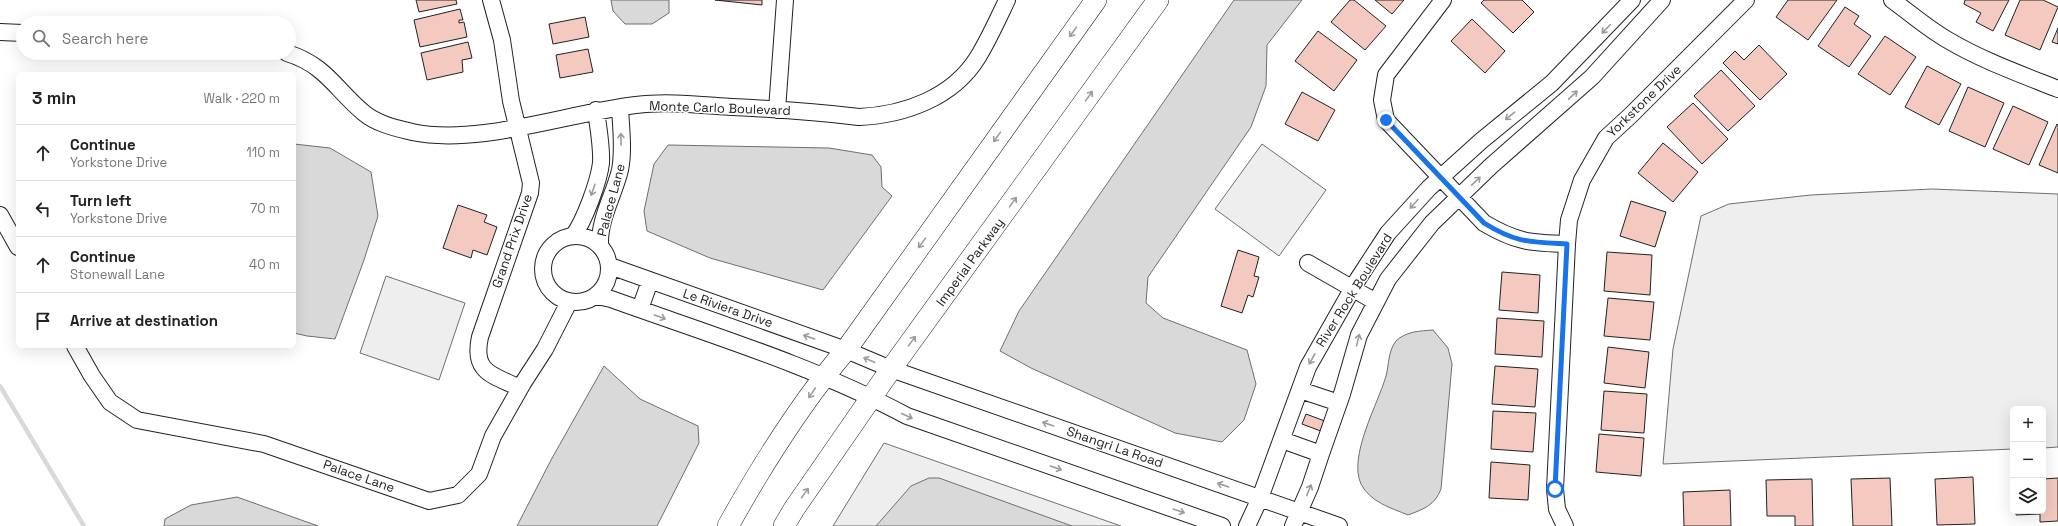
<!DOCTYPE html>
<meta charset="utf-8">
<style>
:root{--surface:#fff;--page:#f2f2f2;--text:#222;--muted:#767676;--line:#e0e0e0}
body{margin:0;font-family:"Space Grotesk",sans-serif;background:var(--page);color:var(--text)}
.controls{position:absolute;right:12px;bottom:12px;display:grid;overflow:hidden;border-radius:6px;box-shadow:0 4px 16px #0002}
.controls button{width:36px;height:36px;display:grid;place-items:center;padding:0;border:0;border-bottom:1px solid var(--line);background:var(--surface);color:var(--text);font:20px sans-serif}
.stop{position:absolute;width:12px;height:12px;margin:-9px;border:3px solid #1a73e8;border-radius:50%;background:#fff}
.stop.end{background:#1a73e8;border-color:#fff;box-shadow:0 1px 4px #0008}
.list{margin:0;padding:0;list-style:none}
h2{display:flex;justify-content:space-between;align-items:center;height:52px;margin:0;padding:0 16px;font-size:17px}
h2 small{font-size:13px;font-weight:400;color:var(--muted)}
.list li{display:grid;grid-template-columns:26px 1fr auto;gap:12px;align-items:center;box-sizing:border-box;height:56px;padding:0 16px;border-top:1px solid var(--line)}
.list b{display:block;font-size:15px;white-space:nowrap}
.list p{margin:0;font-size:13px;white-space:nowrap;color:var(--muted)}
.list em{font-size:13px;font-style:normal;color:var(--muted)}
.icon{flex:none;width:22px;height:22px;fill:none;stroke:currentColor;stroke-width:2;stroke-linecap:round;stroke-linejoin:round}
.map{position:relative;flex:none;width:2058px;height:526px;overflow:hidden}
.search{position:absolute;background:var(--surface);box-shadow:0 4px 16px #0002;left:16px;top:16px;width:280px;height:44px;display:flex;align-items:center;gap:10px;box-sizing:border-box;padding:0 14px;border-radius:22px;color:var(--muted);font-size:15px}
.panel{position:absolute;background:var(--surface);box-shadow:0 4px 16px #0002;left:16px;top:72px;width:280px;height:276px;border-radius:6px}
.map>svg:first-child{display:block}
.green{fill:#eee;stroke:#6f6f6f}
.water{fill:#d9d9d9;stroke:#6f6f6f}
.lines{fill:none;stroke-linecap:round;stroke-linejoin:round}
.stream{stroke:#d9d9d9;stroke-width:4.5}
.building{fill:#f3c9c0;stroke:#222}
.minor-casing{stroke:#222;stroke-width:18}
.major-casing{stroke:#222;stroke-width:22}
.minor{stroke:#fff;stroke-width:16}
.major{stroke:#fff;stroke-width:21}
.oneway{stroke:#9c9c9c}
.route{stroke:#1a73e8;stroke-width:5}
.labels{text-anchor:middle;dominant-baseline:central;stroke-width:3;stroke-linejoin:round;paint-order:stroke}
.street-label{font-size:13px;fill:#222;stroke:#fff}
</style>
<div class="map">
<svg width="2058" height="526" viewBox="0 0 2058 526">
<rect width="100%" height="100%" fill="#fff"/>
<path class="green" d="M1262,144L1326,190L1279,256L1215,209Z
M1932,189L2058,194V447L2043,448V409H2013V449L1663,464L1673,349L1701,216L1729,204L1811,195Z
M386,276L465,303L439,380L360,353Z
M884,443L1121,526H833Z"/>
<path class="water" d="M611,0H669V13L652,24H625L613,11Z
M1234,0H1302L1267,45L1266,86L1251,127L1148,277L1146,303L1163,318L1247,350L1256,384L1244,420L1222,442L1175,433L1031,368L1000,351L1019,311Z
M294,144L330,148L371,172L378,216L364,260L335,339L307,336L294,333Z
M668,145L829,148L872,155L881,167L882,187L892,196L823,290L710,258L647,231L644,211L654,164Z
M1433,330L1448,348L1452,364L1441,489C1435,505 1424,509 1408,515C1391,508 1370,502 1361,484C1348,456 1378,404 1386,376C1389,365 1388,351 1396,341C1406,331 1421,331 1433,330Z
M604,366L640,399L698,426L699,443L657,526H517L551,460Z
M929,478H939L1072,526H876L911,486Z
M237,497L318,526H164L165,519L191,505Z"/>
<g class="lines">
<path class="stream" d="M0,386L84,526"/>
</g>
<path class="building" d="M416,0H456L457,4L419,12Z
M715,0H762V5Z
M1350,0H1354L1386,26L1365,50L1331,22Z
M1375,0H1404L1392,14Z
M1484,0H1522L1534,12L1513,33L1481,3Z
M1788,0H1837L1808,40L1776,17Z
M1965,0H2009L1993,31L1976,22L1981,13L1964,4Z
M2020,0H2043L2058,7L2040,50L2005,35Z
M1845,7L1859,16L1854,24L1871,36L1849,67L1818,46Z
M460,9L463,20H459V23L464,22L467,37L420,47L414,20Z
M585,17L589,37L553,44L549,24Z
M1472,19L1505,51L1485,73L1451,41Z
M2058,28V44L2052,42Z
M1318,31L1357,60L1334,91L1295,61Z
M1885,36L1916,57L1890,95L1858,74Z
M468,42L472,58L462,60L463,72L427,80L421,53Z
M1759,45L1787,74L1760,100L1723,63L1735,51L1744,60Z
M588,49L593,72L560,78L556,55Z
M1927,66L1961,84L1939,125L1905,107Z
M1721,70L1755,106L1728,131L1694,96Z
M1968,87L2004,103L1985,147L1949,131Z
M1302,92L1335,110L1318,141L1285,124Z
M1693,103L1728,139L1702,164L1667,127Z
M2013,106L2048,122L2029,165L1993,149Z
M2057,124L2058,125V173L2039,165Z
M1663,143L1698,172L1673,202L1638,173Z
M1631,201L1666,212L1655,247L1620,236Z
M458,205L487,215L484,222L497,227L487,255L473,250L471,258L443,248Z
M1238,250L1259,257L1254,276L1259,277L1253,297L1248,295L1242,313L1221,306Z
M1607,252L1652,255L1650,295L1604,291Z
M1502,272L1540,275L1538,313L1499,310Z
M1608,298L1654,302L1650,340L1604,336Z
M1497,318L1544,321L1542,357L1495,354Z
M1608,347L1649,352L1645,388L1604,383Z
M1495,366L1538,369L1535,407L1492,404Z
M1604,391L1647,394L1644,433L1601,430Z
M1493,411L1536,413L1533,452L1491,449Z
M1306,414L1330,423L1326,433L1302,424Z
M1599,434L1644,438L1641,476L1596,472Z
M1491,462L1530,465L1528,500L1489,498Z
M1973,477L1975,524L1937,525L1935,479Z
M1890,478L1892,526H1853L1851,479Z
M2058,478V521L2040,522V514L2016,515V511H2043V479Z
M1812,479L1813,526H1795V516H1767L1766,480Z
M1730,490L1731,526H1684L1683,492Z"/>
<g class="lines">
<defs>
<path id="minor" d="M491,0L502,40L511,101L531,183L530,193L480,337C472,373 493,375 520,388
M1443,0L1386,75L1382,100L1386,120L1484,223C1516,242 1530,243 1567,244
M1892,0C1910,13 1927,28 1946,39C1981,60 2020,74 2058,89
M0,32L23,33
M287,53C326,65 336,90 364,113C377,124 396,128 412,132C479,146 567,113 636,105C667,101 701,105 732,107C775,109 817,112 859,117C904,115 953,98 978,57C989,39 998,19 1007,0
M777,110L785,0
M0,215L18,247
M543 269a33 33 0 1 1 66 0a33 33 0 1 1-66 0Z
M573,236C584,222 599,181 601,163C602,146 598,127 596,110
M600,245C599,219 614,195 620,170C624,150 621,128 620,108
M1308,263L1376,302
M610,266L846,350L891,369L1339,526
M597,296L611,299C711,335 814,366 907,416L1222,526
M640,309L650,281
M75,346L92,376L110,402L137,420L264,444L429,501L458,495L479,474L493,436L523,383L545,349L569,302
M1300,390L1339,403
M1282,440L1321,454
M1247,526L1260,498L1308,367L1358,279L1388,233L1429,188L1481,141L1552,83L1632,0
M1293,526L1310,487L1321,454L1342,394L1359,335L1388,279L1432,223L1491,166L1592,77L1662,0
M1565,526L1557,509L1555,489L1567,244L1569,220L1582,180L1606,138L1631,115L1746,0"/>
<path id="major" d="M728,526C761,467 802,401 846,350L1096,0
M784,526L794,509L891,369L1158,0"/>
</defs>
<use href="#minor" class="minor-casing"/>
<use href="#major" class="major-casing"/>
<use href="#minor" class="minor"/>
<use href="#major" class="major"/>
</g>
<defs><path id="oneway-shaft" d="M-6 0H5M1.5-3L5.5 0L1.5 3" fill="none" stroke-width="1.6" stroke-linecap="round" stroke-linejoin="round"/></defs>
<g class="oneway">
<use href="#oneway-shaft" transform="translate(1606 29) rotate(134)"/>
<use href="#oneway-shaft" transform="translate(1073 32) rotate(126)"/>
<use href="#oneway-shaft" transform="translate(1573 95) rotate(-43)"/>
<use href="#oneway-shaft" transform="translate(1089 96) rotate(-54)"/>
<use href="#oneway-shaft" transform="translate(1510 116) rotate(141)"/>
<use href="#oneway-shaft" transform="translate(997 137) rotate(126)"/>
<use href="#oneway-shaft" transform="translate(621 139) rotate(-91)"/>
<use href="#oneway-shaft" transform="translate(1476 181) rotate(-44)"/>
<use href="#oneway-shaft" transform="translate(593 190) rotate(109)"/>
<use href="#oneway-shaft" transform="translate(1013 202) rotate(-54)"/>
<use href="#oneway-shaft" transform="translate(1414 204) rotate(132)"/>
<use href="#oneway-shaft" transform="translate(922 243) rotate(126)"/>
<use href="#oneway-shaft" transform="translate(660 317) rotate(20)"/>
<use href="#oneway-shaft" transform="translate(809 337) rotate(-161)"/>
<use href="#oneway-shaft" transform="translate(1358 340) rotate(-76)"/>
<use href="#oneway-shaft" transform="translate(912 341) rotate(-54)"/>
<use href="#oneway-shaft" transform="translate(1312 359) rotate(119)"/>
<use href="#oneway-shaft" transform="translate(869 360) rotate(-157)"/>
<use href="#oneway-shaft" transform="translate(812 393) rotate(124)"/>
<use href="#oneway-shaft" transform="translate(907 416) rotate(24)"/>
<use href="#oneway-shaft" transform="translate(1048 424) rotate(-161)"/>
<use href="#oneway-shaft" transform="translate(1056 468) rotate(19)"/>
<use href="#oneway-shaft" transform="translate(1223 485) rotate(-161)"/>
<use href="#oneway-shaft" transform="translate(1309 490) rotate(-68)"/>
<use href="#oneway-shaft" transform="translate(805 493) rotate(-55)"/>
<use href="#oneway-shaft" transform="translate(1179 511) rotate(19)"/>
</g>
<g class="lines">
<path class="route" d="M1386,120L1484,223C1516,243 1530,242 1567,244L1555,489"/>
</g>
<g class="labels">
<g class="street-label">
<text transform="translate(1644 101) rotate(-44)">Yorkstone Drive</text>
<text transform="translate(720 108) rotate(2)">Monte Carlo Boulevard</text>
<text transform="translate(611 200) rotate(-75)">Palace Lane</text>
<text transform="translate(512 241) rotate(-71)">Grand Prix Drive</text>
<text transform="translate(970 262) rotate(-54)">Imperial Parkway</text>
<text transform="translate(1354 290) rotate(-58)">River Rock Boulevard</text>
<text transform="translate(728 308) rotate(19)">Le Riviera Drive</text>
<text transform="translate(1115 447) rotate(19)">Shangri La Road</text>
<text transform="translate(359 476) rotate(19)">Palace Lane</text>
</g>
</g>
</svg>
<div class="controls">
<button>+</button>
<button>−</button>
<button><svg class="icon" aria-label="layers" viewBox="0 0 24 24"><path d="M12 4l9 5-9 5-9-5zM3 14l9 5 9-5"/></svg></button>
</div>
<div class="stop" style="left:1555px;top:489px"></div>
<div class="stop end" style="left:1386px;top:120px"></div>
<div class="search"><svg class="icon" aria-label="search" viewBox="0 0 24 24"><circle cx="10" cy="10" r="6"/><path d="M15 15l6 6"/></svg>Search here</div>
<section class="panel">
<h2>3 min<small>Walk · 220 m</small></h2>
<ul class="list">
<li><svg class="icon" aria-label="ahead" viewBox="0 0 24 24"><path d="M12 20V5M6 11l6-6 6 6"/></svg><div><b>Continue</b><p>Yorkstone Drive</p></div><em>110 m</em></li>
<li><svg class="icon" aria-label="left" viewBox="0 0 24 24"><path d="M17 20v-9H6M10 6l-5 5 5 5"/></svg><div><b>Turn left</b><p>Yorkstone Drive</p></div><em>70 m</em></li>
<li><svg class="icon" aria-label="ahead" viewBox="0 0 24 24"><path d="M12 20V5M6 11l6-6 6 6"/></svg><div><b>Continue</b><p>Stonewall Lane</p></div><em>40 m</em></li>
<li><svg class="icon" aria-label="arrive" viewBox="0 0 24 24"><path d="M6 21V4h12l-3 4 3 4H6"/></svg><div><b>Arrive at destination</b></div></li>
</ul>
</section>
</div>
